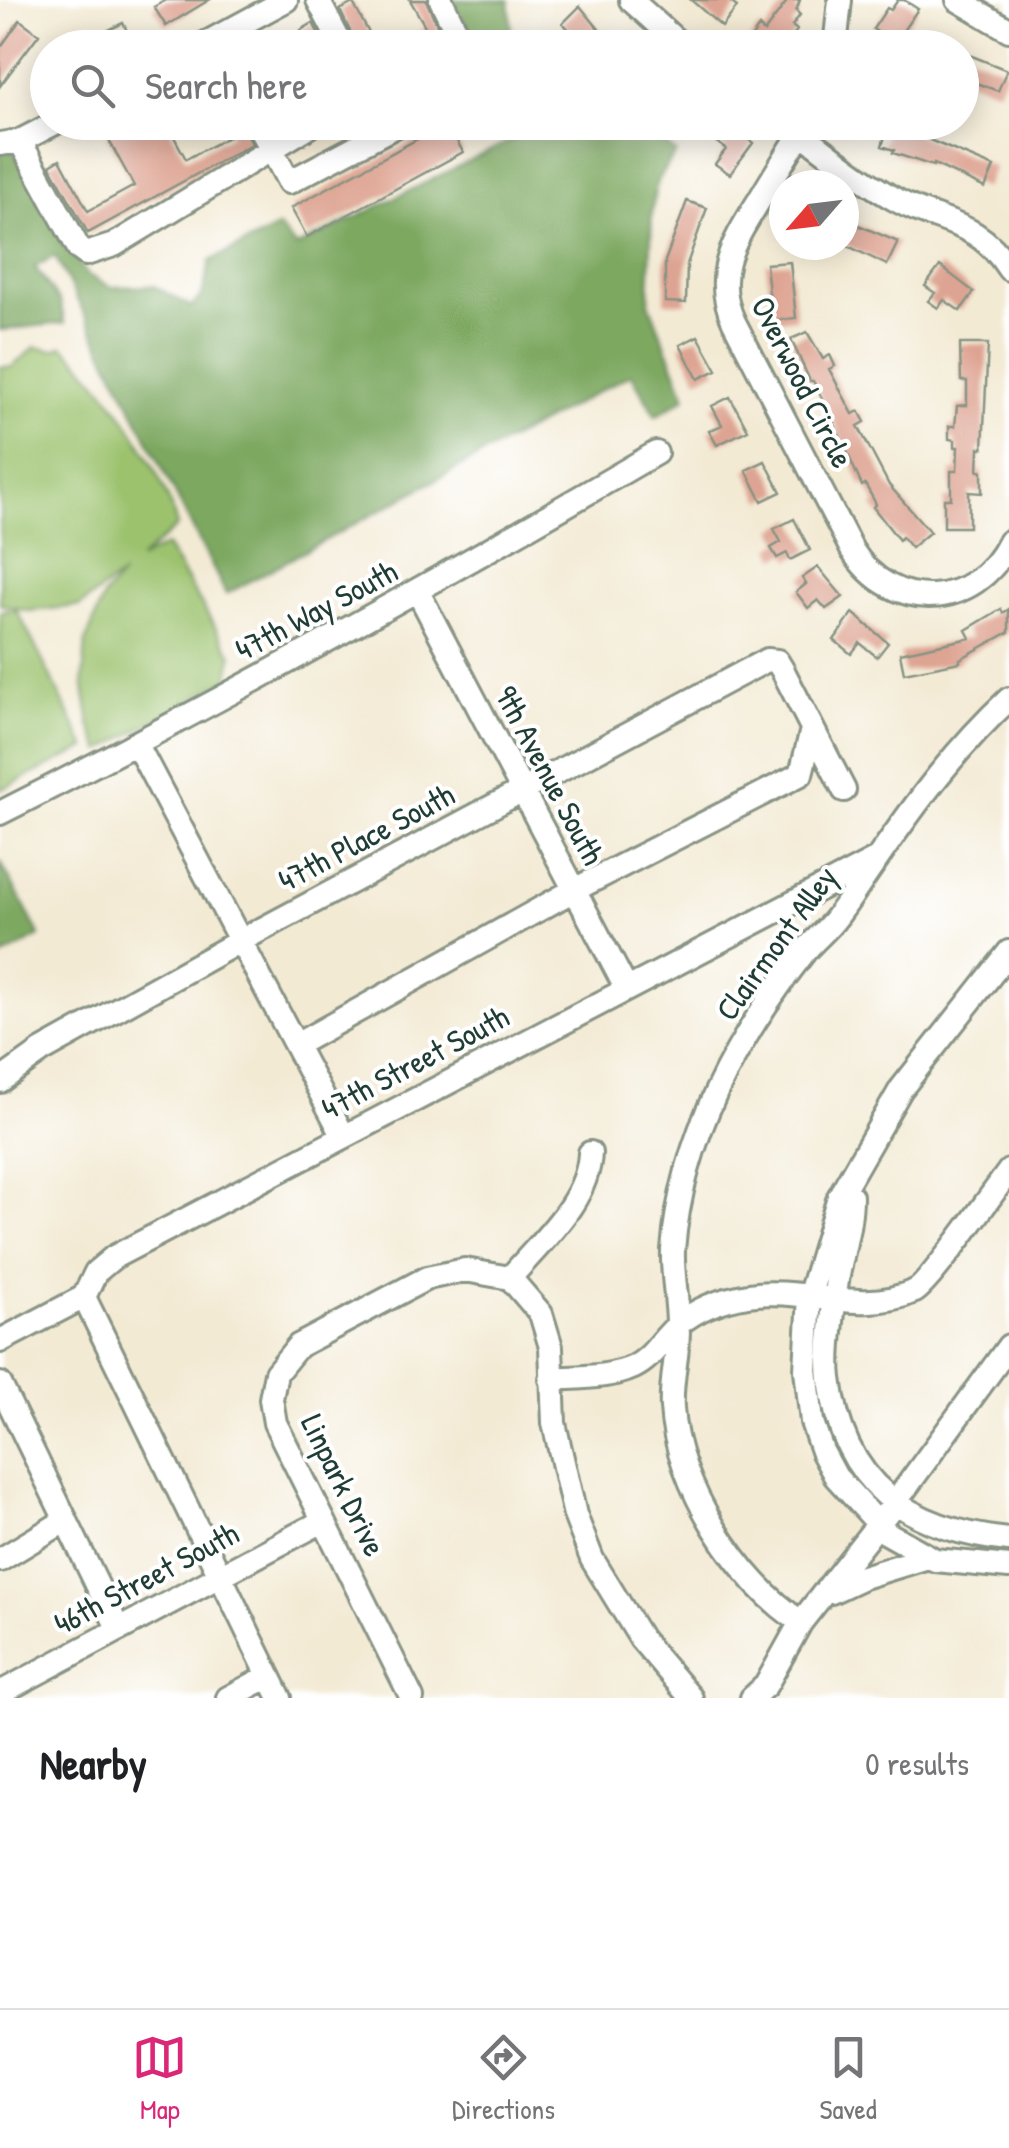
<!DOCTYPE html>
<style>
:root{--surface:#fff;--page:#f6f6f6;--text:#202124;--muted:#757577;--line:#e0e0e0;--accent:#db2777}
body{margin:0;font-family:"Patrick Hand",sans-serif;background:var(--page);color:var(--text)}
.compass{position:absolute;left:769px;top:170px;width:90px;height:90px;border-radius:50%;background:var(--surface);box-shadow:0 5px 25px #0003;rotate:242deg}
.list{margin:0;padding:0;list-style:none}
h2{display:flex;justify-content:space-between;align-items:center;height:130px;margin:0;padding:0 40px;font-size:42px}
h2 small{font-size:32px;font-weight:400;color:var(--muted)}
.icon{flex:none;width:55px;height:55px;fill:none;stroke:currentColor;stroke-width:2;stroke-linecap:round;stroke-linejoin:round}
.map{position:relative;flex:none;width:1009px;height:1698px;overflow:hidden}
.search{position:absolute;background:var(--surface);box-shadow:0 5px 25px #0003;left:30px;right:30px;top:30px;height:110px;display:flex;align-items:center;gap:25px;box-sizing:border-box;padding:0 35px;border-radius:55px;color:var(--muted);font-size:38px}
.sheet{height:310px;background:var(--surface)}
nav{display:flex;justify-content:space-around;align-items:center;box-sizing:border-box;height:140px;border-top:2px solid var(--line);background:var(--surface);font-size:28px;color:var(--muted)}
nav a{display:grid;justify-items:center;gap:5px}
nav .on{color:var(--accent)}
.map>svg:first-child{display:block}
.green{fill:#9cc26e;stroke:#5e8051;stroke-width:2.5}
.forest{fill:#7da861;stroke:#4e724a;stroke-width:2.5}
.building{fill:#dea493}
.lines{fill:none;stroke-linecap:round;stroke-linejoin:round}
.minor-casing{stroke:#899484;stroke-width:28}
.minor{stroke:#fff;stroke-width:22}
.labels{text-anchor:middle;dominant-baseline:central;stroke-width:8;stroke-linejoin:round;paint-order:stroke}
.street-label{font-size:32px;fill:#1f3d34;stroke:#fff}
</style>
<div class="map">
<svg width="1009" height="1698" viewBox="0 0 1009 1698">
<rect width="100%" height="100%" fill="#fff"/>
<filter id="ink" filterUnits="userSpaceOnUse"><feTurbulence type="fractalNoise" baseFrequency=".01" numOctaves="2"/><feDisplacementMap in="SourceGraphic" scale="20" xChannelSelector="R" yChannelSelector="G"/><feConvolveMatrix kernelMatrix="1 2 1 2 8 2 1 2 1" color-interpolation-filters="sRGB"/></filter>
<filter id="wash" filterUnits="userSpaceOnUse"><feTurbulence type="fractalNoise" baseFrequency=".0048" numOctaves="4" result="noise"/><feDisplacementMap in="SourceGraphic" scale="40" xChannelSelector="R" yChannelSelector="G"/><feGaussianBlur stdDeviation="2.25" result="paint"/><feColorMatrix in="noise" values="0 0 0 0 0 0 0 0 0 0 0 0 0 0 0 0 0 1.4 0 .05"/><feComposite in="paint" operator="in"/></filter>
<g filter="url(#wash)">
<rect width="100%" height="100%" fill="#f3ead4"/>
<path class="green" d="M63,346C111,390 160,463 177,526L139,560L166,546L232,655L228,679L101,751L90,725L83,680L86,641L104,596L123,574L80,606L29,611L0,604V367H12L35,347L54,350Z
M17,610L86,748L0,790V611Z"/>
<path class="forest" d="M453,0H509L513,47H478Z
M510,123H637L676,153L657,181L652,210L649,303L686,397L656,416L631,374L226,594L55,256L35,267L60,302L65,323L0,330V153L14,151L86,274L111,287L154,286L192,307L203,293L210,261L279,227L296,247L515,138Z
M0,861L40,936L0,958Z"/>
<g id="blocks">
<path class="building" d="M166,0H209L166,26L154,7Z
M410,0H426L443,38L439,45L390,48L426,28Z
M691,0H728L737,7L722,27Z
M788,0H800L796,11L800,15L792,26L797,30L785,48H744L759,27L764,32Z
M898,0H904L918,9L894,44L873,29L887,8L891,10Z
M353,3L377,48H358L340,10Z
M580,6L603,34L620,48H574L566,39L572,33L563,23Z
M20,20L39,34L0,86V48Z
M123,23L133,43L123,48H97L92,38Z
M313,23L326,48H310L301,30Z
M962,52L1007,70L998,91L962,78Z
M128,122H166L186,159L232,135L225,122H242L252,144L88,233L50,165L60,159L88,211L134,186L106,135Z
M689,122H726L753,143L730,174L715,164L726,149Z
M447,123L463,152L307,237L291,208Z
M889,123L994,167L985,188L934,164L933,166L893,153L894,150L882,146Z
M687,201L707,208L687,264L686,303L665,302V261Z
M844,219L898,242L887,265L844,244Z
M790,262L796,318L772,321L766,264Z
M940,266L974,292L960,311L944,300L938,308L928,301L935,293L925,286Z
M807,332L823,359L830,355L835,366L829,369L853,414L859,411L865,422L858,426L889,485L930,532L911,548L902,537L899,540L873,507L876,504L865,484L862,486L832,418L813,381H810L791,339Z
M698,336L717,370L698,379L680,345Z
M960,344H988L983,448H979L978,471H982V493L969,492V527H944V499H951V471H957L958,447H955V440L949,439V426H955L957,406L967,405V381H961Z
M730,397L748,430L717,445L709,431L722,425L712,406Z
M765,461L781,492L762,501L746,470Z
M794,519L810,550L790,560L787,553L777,558L771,548L781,542L774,529Z
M818,567L843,597L826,609L818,600L808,608L796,592L806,584L802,578Z
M1001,609L1003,613L1009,609V632L960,659V662L904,673L900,653L970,638L966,630Z
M853,613L888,643L877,657L860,643L851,654L834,640Z"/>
</g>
</g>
<g filter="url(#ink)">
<use href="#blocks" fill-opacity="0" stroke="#899484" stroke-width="2.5"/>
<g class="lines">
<defs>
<path id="minor" d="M318,0L343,48
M441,0L460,39L454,48
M631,0L684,48
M958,0L1009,30
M197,48L286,0
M835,48L840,0
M257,122L289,182L403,122
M20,141L79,249L86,254L114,245L316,122
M0,144L20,141L57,122
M1009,269C977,219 942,225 898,201C863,182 832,156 801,133C787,155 773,177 760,199C735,240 711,274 734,322L852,550C892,614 975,611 1009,542
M418,592L626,988
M137,745L344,1137
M0,813C223,701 441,579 656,453
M1009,952L901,1089L839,1197L810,1294L806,1370L812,1422L822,1451L836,1477L887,1533L935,1560L1009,1567
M296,1045L574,890L801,774L812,729
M0,1081L42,1051L240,941L767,660L777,661L783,671L844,790
M851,1196C851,1231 837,1267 834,1302C832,1326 827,1354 830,1378C842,1484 908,1530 1009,1540
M510,1278L541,1314L551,1347L554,1423L575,1515L592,1559L641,1639L691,1698
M510,1278C540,1242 588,1202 590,1153
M84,1297L280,1698
M0,1341L84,1297L96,1272L114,1257L873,861
M551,1379C578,1377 610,1378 634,1367C653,1358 663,1337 679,1324C698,1308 724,1299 748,1295C805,1286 860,1316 915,1291C927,1286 995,1190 1009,1171
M0,1384L118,1628
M0,1560L66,1520
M831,1592L863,1577L928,1557
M801,1622C738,1582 676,1483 672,1408C670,1381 679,1353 678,1325C678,1300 672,1276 673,1250C682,1137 736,1039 805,951C815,939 827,930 836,918C850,900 862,880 875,862C915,804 957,747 1009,699
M0,1693L323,1521
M228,1698L269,1676
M412,1698L275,1423L271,1399L276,1373L298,1346L427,1278L465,1270L510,1278
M752,1698L766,1685L801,1622L894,1504L1009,1346"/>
</defs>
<use href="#minor" class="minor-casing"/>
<use href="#minor" class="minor"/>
</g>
</g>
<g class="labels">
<g class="street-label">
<text transform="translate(803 382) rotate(63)">Overwood Circle</text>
<text transform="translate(316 610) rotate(-28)">47th Way South</text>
<text transform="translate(550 775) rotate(62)">9th Avenue South</text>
<text transform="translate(366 837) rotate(-28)">47th Place South</text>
<text transform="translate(776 943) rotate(-54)">Clairmont Alley</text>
<text transform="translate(415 1062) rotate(-28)">47th Street South</text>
<text transform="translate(344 1485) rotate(64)">Linpark Drive</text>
<text transform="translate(146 1578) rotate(-28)">46th Street South</text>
</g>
</g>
</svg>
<svg class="compass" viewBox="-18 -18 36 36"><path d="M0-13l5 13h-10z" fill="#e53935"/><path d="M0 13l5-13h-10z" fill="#757577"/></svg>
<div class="search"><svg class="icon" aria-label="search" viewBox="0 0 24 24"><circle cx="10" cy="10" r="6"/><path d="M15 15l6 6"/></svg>Search here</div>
</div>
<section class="sheet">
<h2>Nearby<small>0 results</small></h2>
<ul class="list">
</ul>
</section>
<nav>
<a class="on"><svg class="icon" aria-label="map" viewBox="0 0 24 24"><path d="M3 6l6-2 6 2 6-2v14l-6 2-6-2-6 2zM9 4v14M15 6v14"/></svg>Map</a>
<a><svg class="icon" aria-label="directions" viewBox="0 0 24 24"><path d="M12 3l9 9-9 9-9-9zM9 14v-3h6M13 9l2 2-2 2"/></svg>Directions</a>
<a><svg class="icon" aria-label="saved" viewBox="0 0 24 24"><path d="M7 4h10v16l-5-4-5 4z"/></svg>Saved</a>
</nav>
